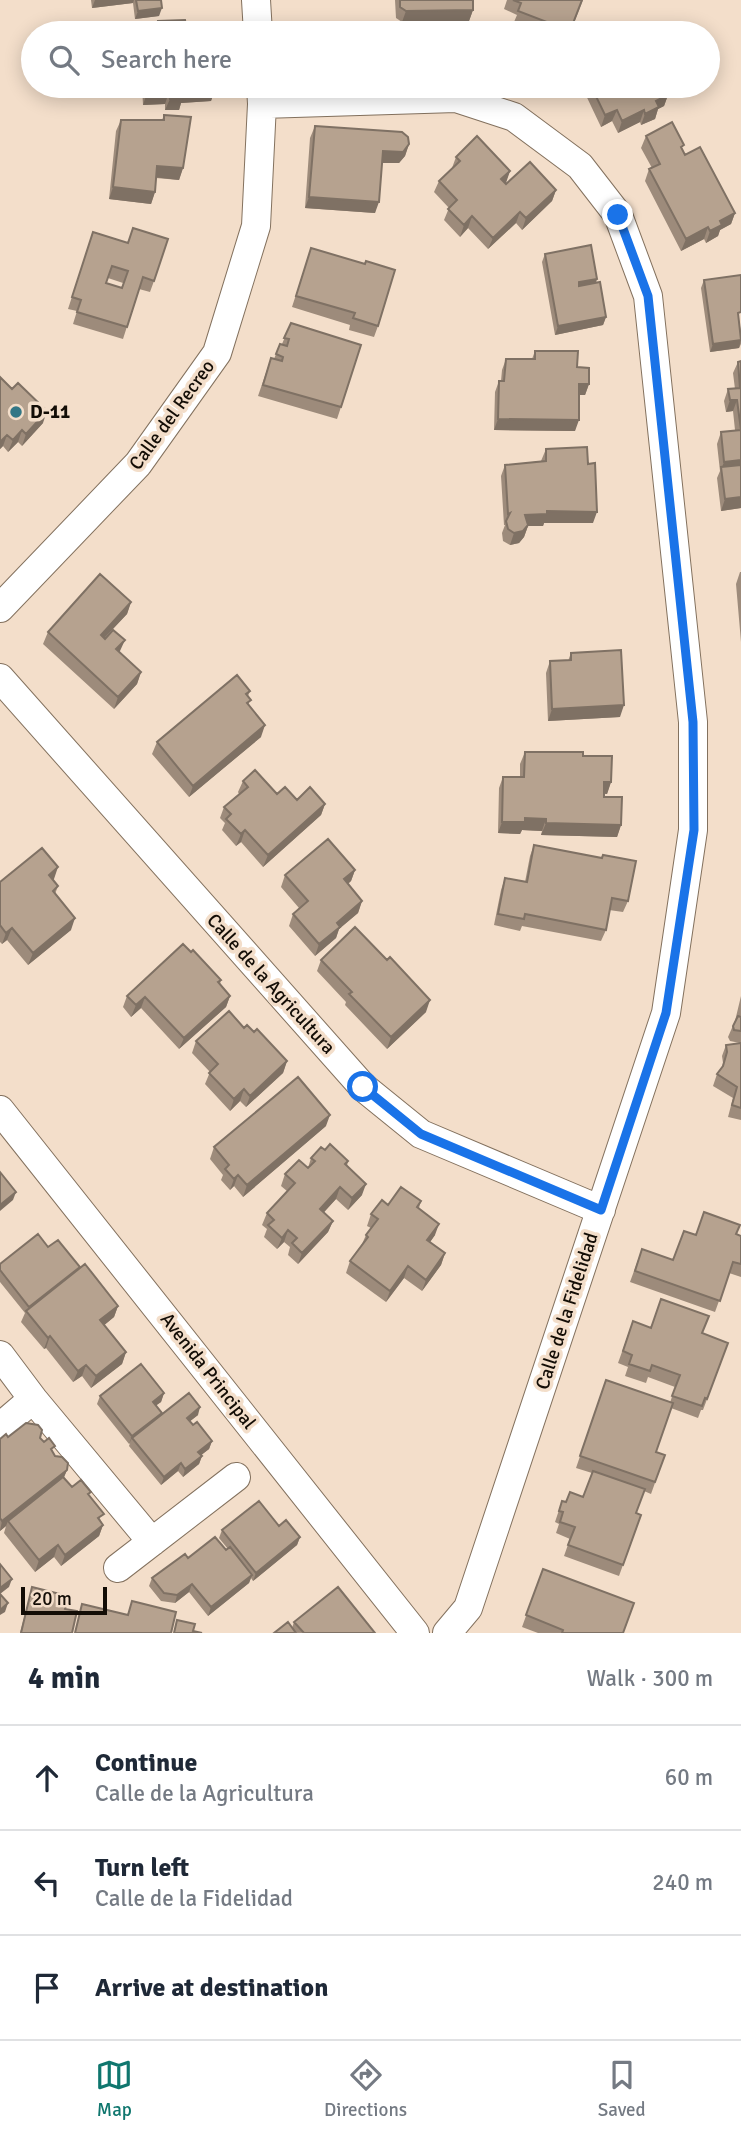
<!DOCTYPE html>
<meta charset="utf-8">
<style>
:root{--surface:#fff;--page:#f2f2f3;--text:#1f2937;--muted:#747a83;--line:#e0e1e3;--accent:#0f766e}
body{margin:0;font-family:Signika,sans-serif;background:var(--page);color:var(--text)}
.scale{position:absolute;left:21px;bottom:18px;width:86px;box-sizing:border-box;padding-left:7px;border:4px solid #130d06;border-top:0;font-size:19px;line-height:24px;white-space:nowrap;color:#130d06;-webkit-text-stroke:5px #f3deca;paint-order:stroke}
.stop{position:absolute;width:21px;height:21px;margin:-16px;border:5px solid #1a73e8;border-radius:50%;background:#fff}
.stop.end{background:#1a73e8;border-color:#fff;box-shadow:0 2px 7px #0008}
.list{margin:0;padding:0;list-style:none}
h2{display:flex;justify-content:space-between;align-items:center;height:91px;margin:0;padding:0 28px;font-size:30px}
h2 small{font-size:23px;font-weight:400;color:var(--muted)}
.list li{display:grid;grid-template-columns:46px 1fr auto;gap:21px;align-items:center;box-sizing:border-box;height:105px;padding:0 28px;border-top:2px solid var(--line)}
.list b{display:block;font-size:26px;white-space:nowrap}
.list p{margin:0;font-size:23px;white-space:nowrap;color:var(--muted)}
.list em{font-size:23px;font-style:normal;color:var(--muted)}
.icon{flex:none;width:38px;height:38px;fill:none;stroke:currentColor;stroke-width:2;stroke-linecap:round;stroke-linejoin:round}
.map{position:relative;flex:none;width:741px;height:1633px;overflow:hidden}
.search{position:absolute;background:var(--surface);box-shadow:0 4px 18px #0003;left:21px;right:21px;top:21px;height:77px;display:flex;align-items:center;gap:18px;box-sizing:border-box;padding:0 24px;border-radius:38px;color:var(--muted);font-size:26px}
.sheet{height:406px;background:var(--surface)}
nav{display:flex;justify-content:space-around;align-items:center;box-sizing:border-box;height:98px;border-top:2px solid var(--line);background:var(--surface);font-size:19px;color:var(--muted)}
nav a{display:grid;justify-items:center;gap:4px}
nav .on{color:var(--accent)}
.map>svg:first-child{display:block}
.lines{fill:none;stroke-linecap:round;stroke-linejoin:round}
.minor-casing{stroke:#83715e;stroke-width:30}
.minor{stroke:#fff;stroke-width:28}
.wall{fill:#9d8b7b;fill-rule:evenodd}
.shaded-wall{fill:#7f7164}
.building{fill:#b6a28f;stroke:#7f7164;stroke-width:2;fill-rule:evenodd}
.route{stroke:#1a73e8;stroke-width:9}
.poi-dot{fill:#337786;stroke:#f3deca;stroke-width:2.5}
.labels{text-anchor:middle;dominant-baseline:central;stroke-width:7;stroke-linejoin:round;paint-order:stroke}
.poi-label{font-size:19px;font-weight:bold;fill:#130d06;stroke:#f3deca;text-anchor:start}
.street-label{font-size:19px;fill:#130d06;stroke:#f3deca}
</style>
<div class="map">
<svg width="741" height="1633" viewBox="0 0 741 1633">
<rect width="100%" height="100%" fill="#f3deca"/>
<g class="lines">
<defs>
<path id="minor" d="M256,0L258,33
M262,104L456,98L514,117L580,166L618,215L648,296L693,722V830L666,1013L468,1608L447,1633
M0,608L138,464L217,353L256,226L262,104L261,86
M0,678L363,1087L421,1134L601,1210
M0,1110L415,1633
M0,1355L33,1399L152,1542
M0,1427L33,1399
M118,1568L236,1477"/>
</defs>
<use href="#minor" class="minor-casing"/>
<use href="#minor" class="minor"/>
</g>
<path class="wall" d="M91,0H161L159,16L135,19L133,3L92,8Z
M395,0H473V10L469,21L402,22L396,18Z
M507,0H583L570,33H542L514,22L517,15L504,9Z
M158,21L187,33H212H154Z
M142,86H215L211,101L181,103L179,110H165V104L143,105Z
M582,86H664L668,95L664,106L658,109L655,119L641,125L640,122L618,133L612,121L601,127L582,87Z
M164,115L183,168L179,180L156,178L155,192L151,204L109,199L116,131L121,120H162Z
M315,126L409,144L405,156L399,163H382L375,213L305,208L310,138Z
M646,136L682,150L685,155L735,213L731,224L720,230L718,236L706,243L704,239L681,251L645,181L649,169L652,168L641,148Z
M456,157L510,171L505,183L506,184L556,190L552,201L522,230L516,223L488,249L468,228L460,237L444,220L449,208L434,192L439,181L452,168Z
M93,232L154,281L150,292L139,289L123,339L73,324L77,311L68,309ZM108,278L123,283L122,288L106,283Z
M311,248L378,326L374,337L349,330L350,325L292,307Z
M545,254L606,317L603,325L555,335L542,262Z
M704,280L739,320L741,332V344L739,348L710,352L701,288Z
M291,323L341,407L337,419L258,396L271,358L274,359L280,344H282Z
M535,351L577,367L589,384L585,395H579L575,431L494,430L495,392L499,381H501L502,370L506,359H532Z
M741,361V508L721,511L717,478L720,471L717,444L721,432L735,430L733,411L726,412L724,401L728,389H735L733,373L738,362Z
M0,377L43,423L22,446L18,442L8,452L3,446L0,449Z
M546,449L588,464L593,523H544L543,526H528L524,537L519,543L510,545L503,541L502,533L505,525H504L501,476L505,465L541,461Z
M740,572H741V642L736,584Z
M131,602L127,614L104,638L141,672L137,684L114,709L43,644L48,632Z
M571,653L620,717L548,721L546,673L550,661H568Z
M250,691L248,696L249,706L261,737L189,797L152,754L157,742Z
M525,752L583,756L611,782L607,794H604V797L621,825L617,837L541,835L542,831L522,830L520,834L498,833L499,788L503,777H520V764Z
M243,781L277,794L297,800L325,804L321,815L263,867L241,842L236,846L222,830L225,823L220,818L224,807L239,794L238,792Z
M534,845L601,858L603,855L628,901L623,912L609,910L606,930L601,941L522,926L520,931L494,925L501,890L505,878L525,882L530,856Z
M355,870L351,881L348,884L362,901L358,913L339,929L336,938L315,956L289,926L293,914L299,908L281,887L285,875Z
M53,879L58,886L55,894L71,930L28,965L7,940L2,944L0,942V882L54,879Z
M191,952L221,980L220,984L230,996L226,1007L179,1049L141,1008L131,1017L123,1007L127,996Z
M321,960L426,1012L387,1049L345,1005L346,1002L317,971Z
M741,996V1120L728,1117L733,1098L713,1086L717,1074L722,1068L723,1063L722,1056L726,1045L740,1043L730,1041L728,1037L735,1021Z
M244,1028L254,1032L287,1061L283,1073L246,1107L240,1101L230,1111L205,1084L210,1072L192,1053L196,1041Z
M326,1126L243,1197L234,1186L230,1190L221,1180L223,1175L210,1159L214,1147Z
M325,1150L348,1161L347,1166L362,1195L348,1210L336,1199L324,1212L333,1221L328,1232L298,1264L288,1255L290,1247L284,1242L277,1249L264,1237L267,1229L262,1225L267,1213L287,1191L281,1186L285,1174L308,1168L311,1158Z
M421,1201L419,1208L435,1235L430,1242L445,1253L441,1265L422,1291L404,1278L386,1302L346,1273L350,1261L362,1244L366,1235L371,1228L367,1226L371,1214L388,1205Z
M736,1234L741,1236V1277L729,1273L715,1312L630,1282L642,1249L673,1260L696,1235Z
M48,1247L80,1267L118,1306L114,1317L104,1325L126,1352L122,1364L91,1388L82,1376L73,1382L46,1348L44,1349L21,1322L25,1313L0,1282V1264Z
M633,1321L651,1328L702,1333L728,1343L703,1410H701L698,1418L671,1408L656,1452L665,1455L651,1494L644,1491L636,1513L641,1515L619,1576L564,1556L570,1539L556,1533L559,1524L555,1522L562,1501L566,1502L583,1497L592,1473L576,1468L606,1380L670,1403L675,1387L648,1377L646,1383L625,1376L628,1367L618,1363Z
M164,1393L161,1402L156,1405L161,1415H198L190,1421L212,1441L209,1449L201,1455L202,1456L199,1464L183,1477L178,1471L161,1485L129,1446L130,1443L129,1444L97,1404L100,1396Z
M8,1437L53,1453L67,1470L64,1477L72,1487L89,1496L103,1525L99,1536L61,1566L54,1557L35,1572L4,1533L6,1526L0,1531V1439Z
M279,1526L300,1537L297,1545L253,1581L251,1578L249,1583L208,1616L189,1592L175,1603L161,1601L149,1586L152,1578L188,1558L226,1550L228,1549L219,1538L222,1530Z
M543,1569L623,1633H538L522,1627Z
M32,1587L65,1609L72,1633H20Z
M294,1622L375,1633H274L292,1628Z"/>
<path class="shaded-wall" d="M95,0H134L133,3L92,8Z
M162,8L159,16L135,19L138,11Z
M473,10L469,21L402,22L406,11Z
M215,90L211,101L181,103L179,110H165L170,99L184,92Z
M169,92L165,104L143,105L147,93Z
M668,95L664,106L658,109L655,119L641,125L645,114L656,101Z
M617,110L612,121L601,127L605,115Z
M644,110L640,122L618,133L622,121Z
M409,144L405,156L399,163H379L383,151Z
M157,166L183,168L179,180L153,177Z
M510,171L506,183L497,191L501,179Z
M113,187L155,192L151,204L109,199Z
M556,190L552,201L522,230L526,218Z
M309,197L379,202L375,213L305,208Z
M520,212L516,223L488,249L493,238Z
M735,213L731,224L720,230L718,236L706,243L710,231L720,221Z
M472,216L468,228L460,237L464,225Z
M708,227L704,239L681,251L686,239Z
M597,279L595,287L576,290L579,282Z
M606,317L603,325L555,335L558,326Z
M741,340L739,348L710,352L713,344Z
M579,384H589L585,395H575Z
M730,400H737L733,411L726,412Z
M47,411L43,423L22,446L26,434Z
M498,419L579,420L575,431L494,430Z
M22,430L18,442L8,452L13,440Z
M7,435L3,446L0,449V442Z
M741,460V472L721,470L724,462Z
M741,497V508L721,511L725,499Z
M547,511L597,512L593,523H544L543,526H528L524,537L519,543L510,545L514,533L525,515Z
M131,602L127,614L97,646L101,635Z
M125,640L120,651L112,660L116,649Z
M141,672L137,684L114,709L118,697Z
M624,705L620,717L548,721L552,709Z
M265,725L261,737L189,797L193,786Z
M604,782H611L607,794L600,793Z
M325,804L321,815L263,867L268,855Z
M525,818L546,819L542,831L522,830L520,834L498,833L502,822Z
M546,823L621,825L617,837L541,835Z
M245,830L241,842L236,846L241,834Z
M58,867L54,879L45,886L49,875Z
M355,870L351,881L340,890L344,879Z
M362,901L358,913L339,929L336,938L315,956L319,944L337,923Z
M75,918L71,930L28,965L33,953Z
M12,928L7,940L2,944L6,933Z
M230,996L226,1007L179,1049L184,1038Z
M145,997L141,1008L131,1017L136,1005Z
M430,1000L426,1012L387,1049L391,1037Z
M287,1061L283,1073L246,1107L250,1096Z
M244,1089L240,1101L230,1111L234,1099Z
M330,1115L326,1126L243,1197L247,1185Z
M238,1175L234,1186L230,1190L234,1179Z
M366,1184L362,1195L348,1210L352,1198Z
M340,1187L336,1199L316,1221L320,1209Z
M16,1192L13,1200L0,1211V1205Z
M333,1221L328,1232L298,1264L302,1253Z
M439,1224L435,1235L423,1252L427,1240Z
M288,1230L284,1242L277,1249L282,1238Z
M445,1253L441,1265L422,1291L426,1280Z
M408,1266L404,1278L386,1302L390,1291Z
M118,1306L114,1317L96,1332L100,1320Z
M50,1336L46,1348L44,1349L48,1338Z
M126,1352L122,1364L91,1388L96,1376Z
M86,1365L82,1376L73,1382L78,1371Z
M164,1393L161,1402L150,1410L153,1402Z
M200,1407L198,1415L184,1426L187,1418Z
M162,1413L159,1421L132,1438L129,1444L132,1436Z
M212,1441L209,1449L195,1460L198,1452Z
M202,1456L199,1464L183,1477L185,1469Z
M181,1463L178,1471L161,1485L164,1477Z
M67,1470L62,1482L8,1521L6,1526L0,1531L2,1521Z
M103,1525L99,1536L61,1566L65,1555Z
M300,1537L297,1545L253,1581L256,1573Z
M58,1545L54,1557L35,1572L39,1560Z
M252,1575L249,1583L208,1616L211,1607Z
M12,1579L9,1587L0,1594V1588Z
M192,1584L189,1592L175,1603L177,1595Z
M8,1603L5,1612L0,1615V1610Z"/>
<path class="building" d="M136,0H161L162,8L138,11Z
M400,0H473V10L406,11L400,7Z
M513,0H582L570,31L518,11L521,3Z
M185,20L187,33L212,32V33H159L158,21Z
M635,27L638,33H623Z
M147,86H215V90L184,92L183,98L170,99L169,92L147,93Z
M591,86H664L668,95L656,101L659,107L645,114L644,110L622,121L617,110L605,115Z
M164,115L191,117L183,168L157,166L155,192L113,187L121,120H164Z
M672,122L684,145L681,147L685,155L700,147L735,213L720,221L722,225L710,231L708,227L686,239L649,169L660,164L646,136Z
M315,126L402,132L408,137L409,144L403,152L383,151L379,202L309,197Z
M477,136L510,171L501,179L506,184L530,162L556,190L526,218L520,212L493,238L472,216L464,225L448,209L457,200L439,181L460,161L456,157Z
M133,228L168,239L154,281L143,277L127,327L77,312L81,300L72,297L93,232L128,243ZM112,266L128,271L122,288L106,283Z
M591,245L597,279L579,282V286L600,282L606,317L558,326L545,254Z
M311,248L365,264L366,261L395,270L378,326L353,318L355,313L296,296Z
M741,275V312L738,313L741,340L713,344L704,280Z
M291,323L361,345L341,407L263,385L271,358L282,361L283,357L276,354L280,344L287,346L289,339L284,338Z
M535,351H578L577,367L589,368V384H579V420L498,419L499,381H504L506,359H535Z
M741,361V460L724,462L721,432L741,430L737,400H730L728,389L740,388L738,362Z
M0,377L12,389L18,383L47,411L26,434L22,430L13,440L7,435L0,442Z
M587,447L588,464L595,463L597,512L547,511V514L525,515L528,525L523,531L514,533L508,529L506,521L510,513L508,514L505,465L546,461V449Z
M741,465V497L725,499L721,467Z
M100,574L131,602L101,635L105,639L113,630L125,640L116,649L141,672L118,697L48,632Z
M621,650L624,705L552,709L550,661L571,660V653Z
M237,675L250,691L246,694L251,700L247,703L265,725L193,786L157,742Z
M525,752H583V756H612L611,782H604V797H622L621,825L546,823V819L525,818V822H502L503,777H524Z
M255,770L277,794L285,787L297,800L310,787L325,804L268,855L245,830L241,834L226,819L231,814L224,807L248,787L243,781Z
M328,839L355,870L344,879L362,901L337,923L340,927L319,944L293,914L308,901L285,875Z
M534,845L602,858L603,855L636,861L628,901L612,898L606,930L525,914L524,919L498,914L505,878L527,882Z
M42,848L58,867L49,875L58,886L53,891L75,918L33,953L12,928L6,933L0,925V882Z
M355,927L387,960L390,957L430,1000L391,1037L349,994L352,992L321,960Z
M183,944L191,952L193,950L221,980L218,982L230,996L184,1038L145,997L136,1005L127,996Z
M229,1011L244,1028L247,1025L254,1032L257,1029L287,1061L250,1096L244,1089L234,1099L209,1073L218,1064L196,1041Z
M738,1016L741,1017V1031L734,1030L733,1026Z
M741,1043V1108L732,1105L737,1087L717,1074L723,1066L727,1052L726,1045Z
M298,1077L330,1115L247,1185L238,1175L234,1179L225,1169L229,1165L214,1147Z
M330,1144L348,1161L345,1164L366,1184L352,1198L340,1187L320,1209L333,1221L302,1253L292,1243L297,1238L288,1230L282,1238L268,1225L274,1220L267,1213L295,1183L285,1174L299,1160L308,1168L315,1161L311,1158L321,1147L325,1150Z
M0,1172L16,1192L0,1205Z
M401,1187L421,1201L417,1207L439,1224L427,1240L445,1253L426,1280L408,1266L390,1291L350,1261L368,1237L366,1235L378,1219L371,1214L382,1200L388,1205Z
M704,1212L740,1225L736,1234L741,1236V1264L733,1262L720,1301L635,1271L642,1249L673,1260L684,1231L696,1235Z
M38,1234L48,1247L58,1240L80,1267L29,1307L0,1270V1264Z
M85,1264L118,1306L100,1320L126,1352L96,1376L86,1365L78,1371L50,1336L48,1338L26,1311Z
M661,1299L709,1316L702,1333L728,1343L707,1399L705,1398L702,1406L672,1396L680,1375L652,1365L650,1371L629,1364L632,1355L623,1351L633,1321L651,1328Z
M141,1364L164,1393L153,1402L162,1413L132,1436L100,1396Z
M606,1380L673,1403L656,1452L665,1455L655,1482L580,1456Z
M189,1393L200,1407L187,1418L193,1425L197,1422L212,1441L198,1452L202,1456L185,1469L181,1463L164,1477L132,1438Z
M26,1423L38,1425L42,1430L40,1438L44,1442L49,1438L55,1446L51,1449L55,1456L62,1457L68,1463L67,1470L2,1521L0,1518V1439L6,1434L8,1437Z
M593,1471L645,1489L636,1513L641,1515L623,1565L568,1545L575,1527L560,1522L563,1512L559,1511L562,1501L566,1502L570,1492L583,1497Z
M63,1477L72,1487L81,1480L91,1492L88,1494L104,1514L98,1518L103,1525L65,1555L58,1545L39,1560L8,1521Z
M259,1501L279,1526L286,1520L300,1537L256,1573L222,1530Z
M215,1537L226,1550L230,1547L252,1575L211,1607L192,1584L177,1595L164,1593L152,1578L185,1554L188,1558Z
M0,1564L12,1579L0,1588Z
M543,1569L634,1603L623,1633H562L563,1630L526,1615Z
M32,1587L68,1596L65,1609L77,1611L72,1633H21Z
M338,1587L375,1633H304L294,1622Z
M0,1594L8,1603L0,1610Z
M132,1601L176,1612L171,1633H75L82,1604L128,1615Z
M177,1620L195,1624L193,1631L202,1633H174Z
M288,1622L296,1633H274Z"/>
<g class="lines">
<path class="route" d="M363,1087L421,1134L601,1210L666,1013L694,830L693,722L648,296L618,215"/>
</g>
<circle class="poi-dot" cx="16" cy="412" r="7"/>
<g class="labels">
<g class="poi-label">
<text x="30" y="412">D-11</text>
</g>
<g class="street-label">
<text transform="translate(172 415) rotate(-54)">Calle del Recreo</text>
<text transform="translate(271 984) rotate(48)">Calle de la Agricultura</text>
<text transform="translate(567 1311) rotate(-72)">Calle de la Fidelidad</text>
<text transform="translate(208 1371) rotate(52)">Avenida Principal</text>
</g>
</g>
</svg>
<div class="scale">20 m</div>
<div class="stop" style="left:363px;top:1087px"></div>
<div class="stop end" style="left:618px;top:215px"></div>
<div class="search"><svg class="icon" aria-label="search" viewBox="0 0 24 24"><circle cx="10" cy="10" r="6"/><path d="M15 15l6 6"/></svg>Search here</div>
</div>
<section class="sheet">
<h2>4 min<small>Walk · 300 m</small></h2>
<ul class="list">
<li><svg class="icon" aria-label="ahead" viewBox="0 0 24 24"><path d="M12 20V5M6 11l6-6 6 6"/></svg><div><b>Continue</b><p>Calle de la Agricultura</p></div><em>60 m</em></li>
<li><svg class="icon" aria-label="left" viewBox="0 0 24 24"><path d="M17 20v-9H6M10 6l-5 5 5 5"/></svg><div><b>Turn left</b><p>Calle de la Fidelidad</p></div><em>240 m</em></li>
<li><svg class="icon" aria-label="arrive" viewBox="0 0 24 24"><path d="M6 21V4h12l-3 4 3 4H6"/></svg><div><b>Arrive at destination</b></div></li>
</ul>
</section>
<nav>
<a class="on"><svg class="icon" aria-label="map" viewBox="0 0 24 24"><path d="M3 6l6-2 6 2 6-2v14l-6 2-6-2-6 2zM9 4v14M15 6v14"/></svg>Map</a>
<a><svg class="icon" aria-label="directions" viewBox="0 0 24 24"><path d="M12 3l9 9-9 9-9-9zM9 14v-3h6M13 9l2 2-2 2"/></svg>Directions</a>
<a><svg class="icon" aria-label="saved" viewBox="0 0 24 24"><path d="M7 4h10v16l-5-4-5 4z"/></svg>Saved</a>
</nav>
